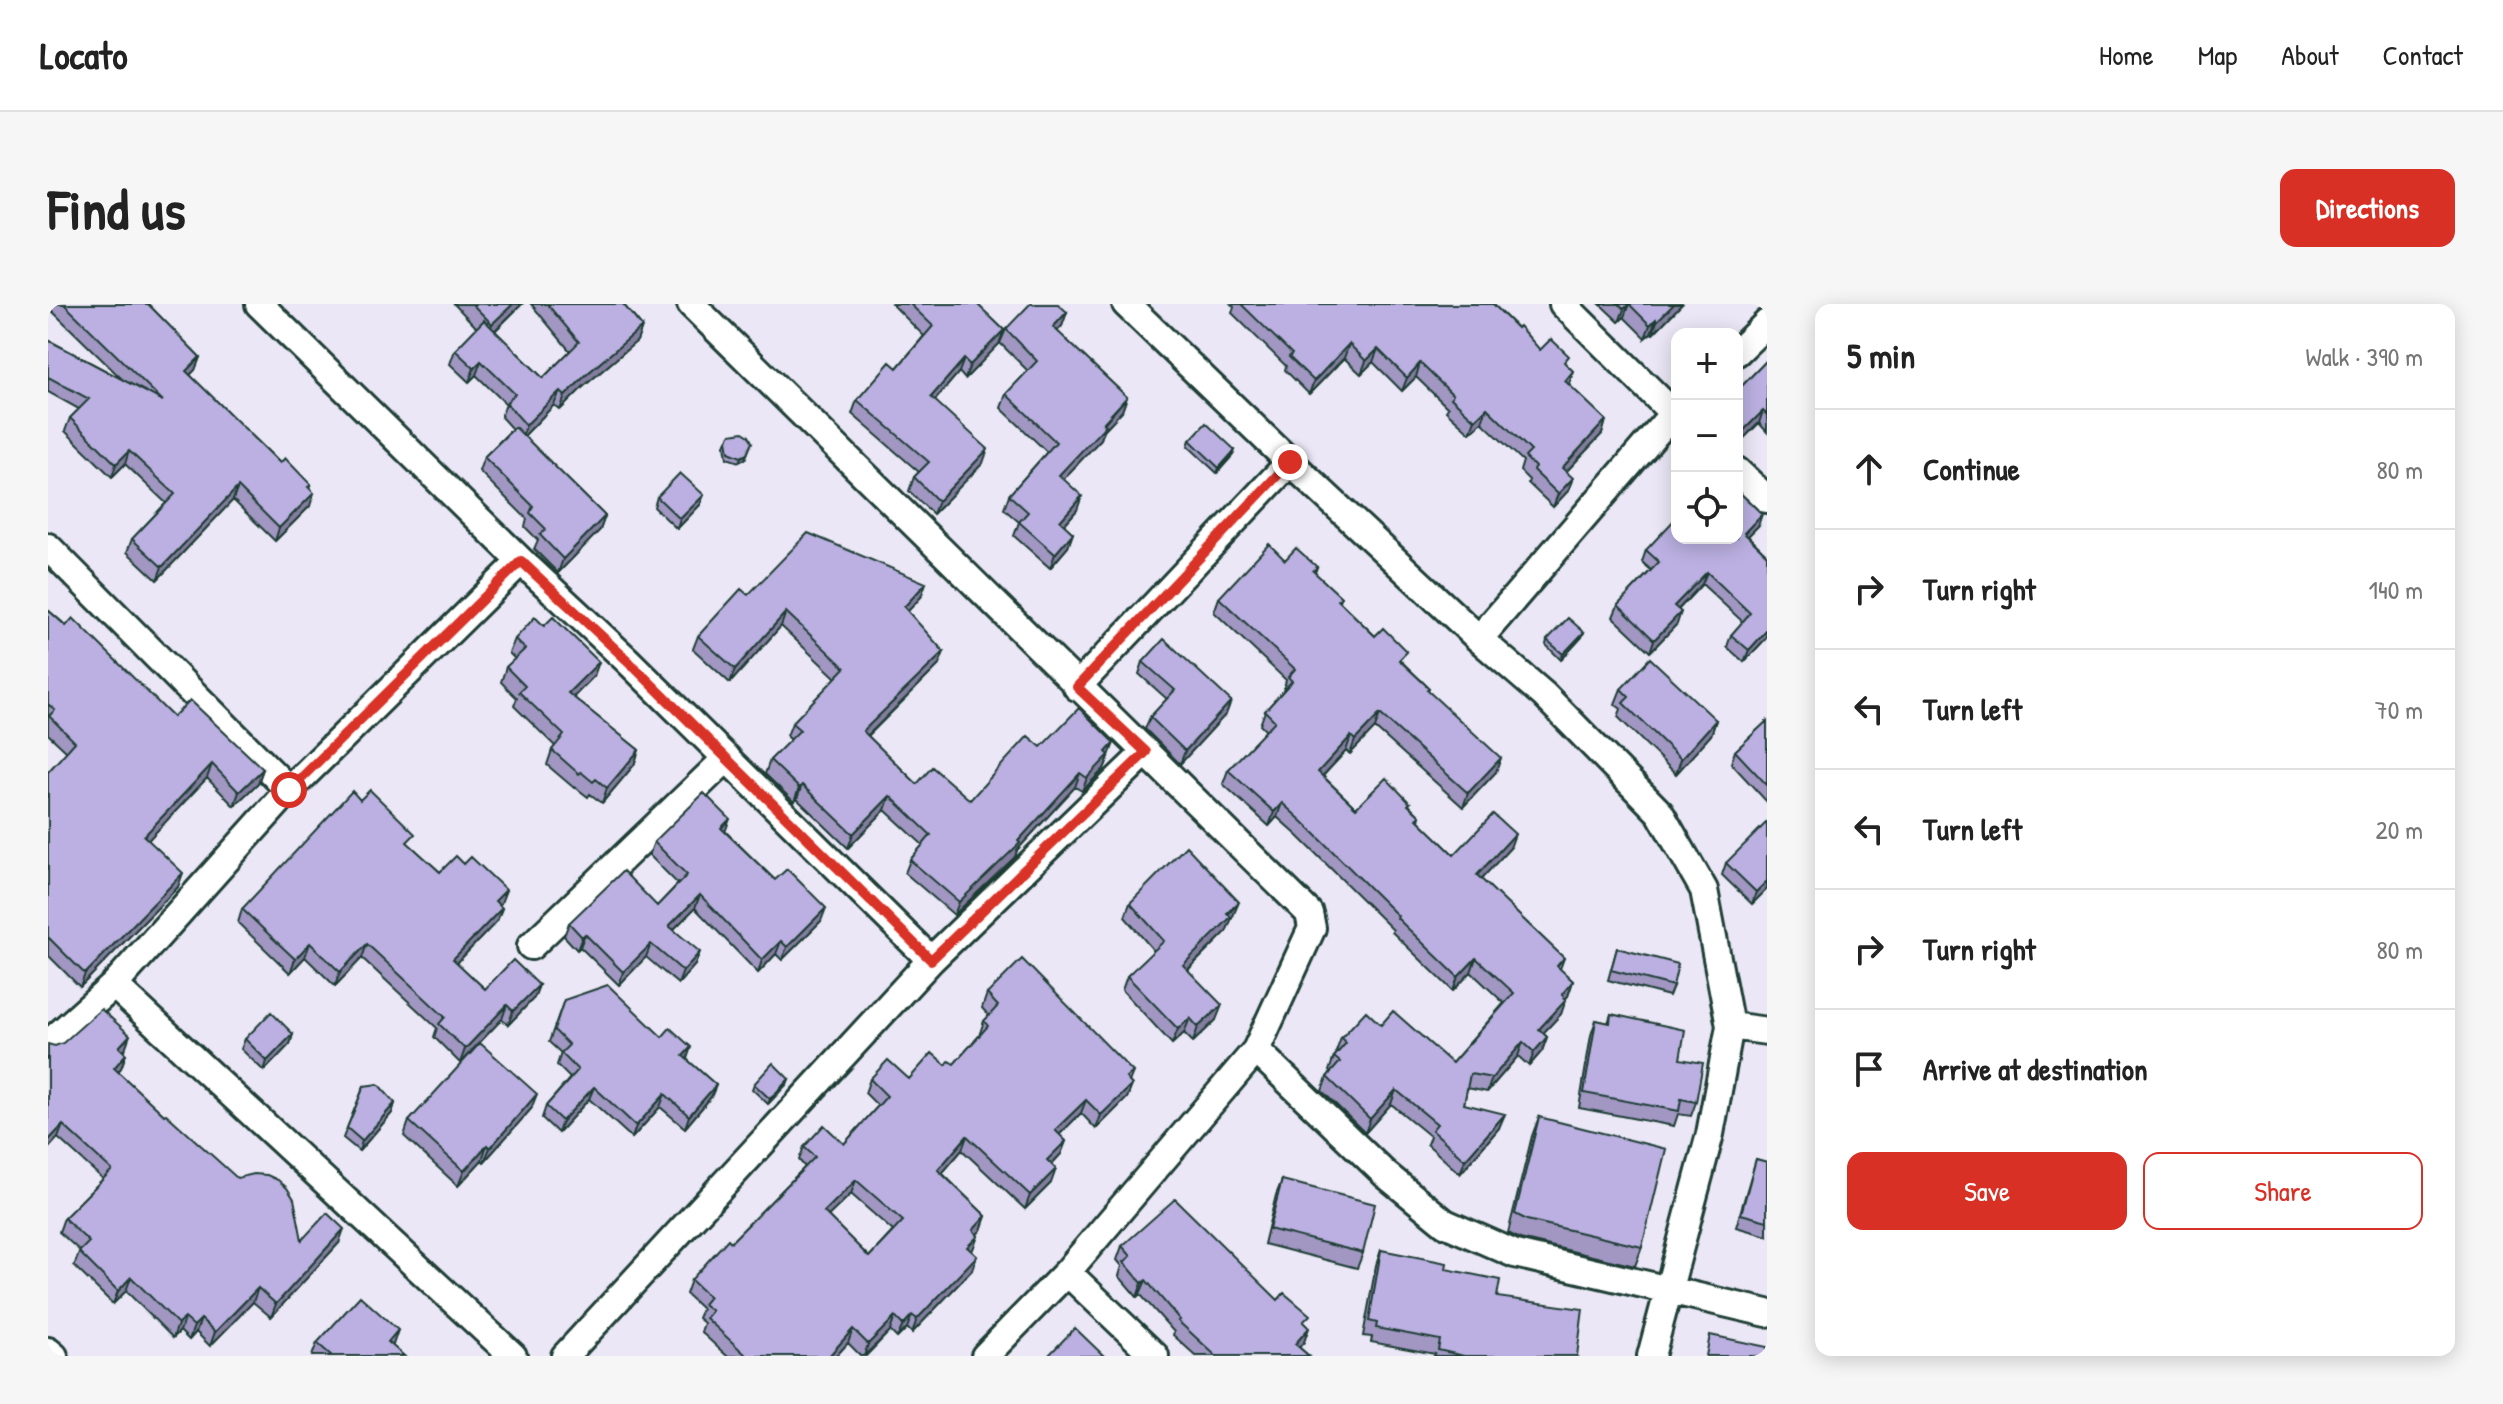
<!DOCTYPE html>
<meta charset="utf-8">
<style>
:root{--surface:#fff;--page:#f6f6f6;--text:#222;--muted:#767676;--line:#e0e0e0;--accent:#d93025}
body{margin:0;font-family:"Patrick Hand",sans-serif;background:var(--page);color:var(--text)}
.controls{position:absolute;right:24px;top:24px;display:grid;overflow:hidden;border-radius:16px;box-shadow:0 4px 20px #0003}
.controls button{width:72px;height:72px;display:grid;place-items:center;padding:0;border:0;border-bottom:2px solid var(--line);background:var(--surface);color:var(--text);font:40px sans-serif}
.stop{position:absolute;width:24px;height:24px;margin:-18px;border:6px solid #d93025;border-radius:50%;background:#fff}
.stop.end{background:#d93025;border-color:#fff;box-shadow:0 2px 8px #0008}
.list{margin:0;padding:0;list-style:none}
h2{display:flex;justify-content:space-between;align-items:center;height:104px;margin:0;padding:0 32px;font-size:34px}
h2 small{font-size:26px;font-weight:400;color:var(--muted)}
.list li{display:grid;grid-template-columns:52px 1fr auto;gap:24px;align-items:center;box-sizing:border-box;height:120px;padding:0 32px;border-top:2px solid var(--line)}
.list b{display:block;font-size:30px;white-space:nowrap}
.list em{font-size:26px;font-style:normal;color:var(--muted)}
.actions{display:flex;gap:16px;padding:24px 32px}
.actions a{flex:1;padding:18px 0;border:2px solid var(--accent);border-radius:16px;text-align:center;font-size:28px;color:var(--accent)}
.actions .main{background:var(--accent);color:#fff}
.icon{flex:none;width:44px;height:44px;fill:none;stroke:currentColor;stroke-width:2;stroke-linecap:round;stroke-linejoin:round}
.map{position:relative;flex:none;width:1719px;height:1052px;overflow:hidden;border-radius:16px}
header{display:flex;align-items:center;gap:48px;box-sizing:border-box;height:112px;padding:0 40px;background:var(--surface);border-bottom:2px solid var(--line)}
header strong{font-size:38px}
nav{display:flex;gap:44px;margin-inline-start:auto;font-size:28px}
.intro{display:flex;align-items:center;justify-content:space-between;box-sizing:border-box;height:192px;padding:0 48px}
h1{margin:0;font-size:56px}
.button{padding:20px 36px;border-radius:16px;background:var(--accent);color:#fff;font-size:28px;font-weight:700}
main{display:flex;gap:48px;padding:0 48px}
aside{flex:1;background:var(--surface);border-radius:16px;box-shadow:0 4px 20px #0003}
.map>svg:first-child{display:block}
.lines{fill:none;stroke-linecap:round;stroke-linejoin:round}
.minor-casing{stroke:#1f3d34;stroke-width:32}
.minor{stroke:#fff;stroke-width:26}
.wall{fill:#a197c2;stroke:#1f3d34;stroke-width:2;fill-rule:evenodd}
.shaded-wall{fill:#837b9e;stroke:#1f3d34;stroke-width:2}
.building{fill:#bbb0e1;stroke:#1f3d34;stroke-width:2;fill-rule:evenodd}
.route{stroke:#d93025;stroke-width:10}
</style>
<header>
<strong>Locato</strong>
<nav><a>Home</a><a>Map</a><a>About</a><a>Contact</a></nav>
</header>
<div class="intro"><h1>Find us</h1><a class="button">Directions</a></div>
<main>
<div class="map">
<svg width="1719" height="1052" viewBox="0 0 1719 1052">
<rect width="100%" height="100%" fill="#ebe7f6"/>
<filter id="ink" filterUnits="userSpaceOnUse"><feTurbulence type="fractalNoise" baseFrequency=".0125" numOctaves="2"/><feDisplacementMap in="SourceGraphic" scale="16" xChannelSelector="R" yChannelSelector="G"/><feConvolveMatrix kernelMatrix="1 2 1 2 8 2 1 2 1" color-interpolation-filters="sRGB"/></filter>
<g filter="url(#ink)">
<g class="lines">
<defs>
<path id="minor" d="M211,0L473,257L579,356L883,656
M643,0L1261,609L1264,624L1208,746L1019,968L937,1052
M1078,0L1242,158L1431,335L1496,391L1612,509L1656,586L1682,722L1662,830L1603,1052
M1515,0L1629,113
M1689,48L1719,19
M1689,167L1719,195
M0,243L241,486
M1431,335L1629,105
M1029,383L1242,158
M483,642L679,454
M66,681L465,1052
M1682,722L1719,727
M0,740L66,681L241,486L473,257
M1208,746L1337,870L1397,919L1467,950L1719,1009
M1019,968L1107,1052
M0,1047L6,1052
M517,1052L883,656L1098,448"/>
</defs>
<use href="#minor" class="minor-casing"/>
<use href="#minor" class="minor"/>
</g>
<path class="wall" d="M0,0H100L152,53L147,66L142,71L232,159L263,181L261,184L262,202L227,237L185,196L109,276L79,248L84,235L118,199L77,160L64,173L17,127L22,114L31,105L0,88V36L75,76L0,3Z
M406,0H474L447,27L495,74L522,47L483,0H575L594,23L589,37L535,83L512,106L506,101L476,132L557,212L552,226L510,269L486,245L490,236L477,223L479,215L431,167L436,153L464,125L453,113L458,100L428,71L421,78L402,60L407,46L429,24Z
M844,0H929L956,26L951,40L917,75L911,68L887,96L935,159L885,210L861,187L866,173L871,168L804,110L809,96L849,64L876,32Z
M1183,0H1445L1492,46L1518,60L1525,67L1521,81L1558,116L1554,130L1518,168L1520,187L1505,203L1480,179L1481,176L1472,167L1475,157L1434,118L1422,129L1398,107L1400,104L1368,73L1354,87L1325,58L1313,70L1296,54L1261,90L1237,66L1238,62L1184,9L1186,3Z
M1552,0H1634L1605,30L1603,29L1597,34L1576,13L1571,18Z
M1019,8L1014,22L1009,27L1079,93L1074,107L1056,126L1053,135L1015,175L1029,206L1016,221L1025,229L1020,243L1002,264L966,232L971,218L956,205L961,191L999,148L953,104L958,90L980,67L952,39L958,25Z
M1719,56V128L1711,119L1689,141V87Z
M679,136L704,138L697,155L691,158L679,154L677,141Z
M1142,136L1187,146L1185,151L1169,169L1140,142Z
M609,193L652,201L629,225L606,203Z
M1710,222L1700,232L1719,251V333L1696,358L1679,343L1683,331L1695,318L1654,280L1630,306L1629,320L1602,348L1565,313L1570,301L1603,266L1594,258L1598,246Z
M1237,256L1269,263L1267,269L1293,293L1292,298L1381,384L1380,387L1448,468L1415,503L1327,424L1302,450L1298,447L1275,472L1308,504L1362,499L1361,501L1372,512L1371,517L1406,551L1462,544L1433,575L1516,654L1512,665L1525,677L1520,692L1517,695L1513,710L1495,729L1499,733L1494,747L1481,762L1470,752L1439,788L1419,784L1416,800L1451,824L1412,870L1379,840L1382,832L1343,800L1317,829L1274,787L1279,773L1283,769L1281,767L1286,753L1289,749L1288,748L1293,734L1333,721L1404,759L1456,699L1423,668L1405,687L1344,628L1345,626L1250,532L1229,513L1221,522L1175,480L1180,466L1218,427L1212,421L1217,407L1235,387L1238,376L1166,308L1171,294Z
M700,291L873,293L859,308L891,361L820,432L869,480L922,496L993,443L1061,453L1056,465L1034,487L1027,483L969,546L967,553L906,611L857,569L862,556L875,541L837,506L800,544L749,495L746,498L717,470L722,456L743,436L739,432L744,419L788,374L733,322L682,379L645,345L650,332Z
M0,306L125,413L215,465L210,479L186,502L159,474L100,536L130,583L32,683L0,651V468L19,448L0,430Z
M1536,328L1534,333L1513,356L1498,341L1499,336Z
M467,335L546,372L525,393L591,446L586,461L554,499L542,490L540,493L527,483L526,484L499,461L504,446L507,442L466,402L469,394L453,378L458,363L467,355L461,349Z
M1095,358L1183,397L1178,410L1132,460L1097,425L1102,413L1119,395L1091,370Z
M1573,385L1668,416L1663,431L1628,470L1570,413L1573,405L1567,400Z
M1719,417V498L1683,459L1687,447Z
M312,496L392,568L453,599L451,601L454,604L449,617L409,659L437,685L491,681L486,694L460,721L454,715L412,759L386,733L389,724L314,654L287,682L257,653L242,669L190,619L194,605Z
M677,527L727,576L773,617L734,656L728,650L710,669L647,604L626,625L647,661L630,680L598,653L571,681L532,643L529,646L516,632L521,619L609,602L630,580L601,551L606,538Z
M1678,559L1719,585L1704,600L1674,571Z
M1082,599L1185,612L1182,616L1178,628L1140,666L1168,716L1145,738L1136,729L1124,740L1074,686L1079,672L1106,647L1077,613Z
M1569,644L1625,682L1621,692L1560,676Z
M939,690L1085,768L1081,778L1084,781L1079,794L1048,825L1033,809L1011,831L1018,837L1013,850L1003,861V879L977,905L914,846L894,869L938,912L933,926L929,930L930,932L924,947V966L864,1029L859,1024L849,1034L842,1027L818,1052H813L800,1039L788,1052H679L653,1028L656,1019L650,1014L654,1005L638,990L643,976L683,938L757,863L751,856L756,843L796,840L830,802L817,789L822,775H861L898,761L906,760L931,732L936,717L941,712L934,704ZM803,890L845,927L821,953L780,912Z
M516,696L614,733L668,781L663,793L637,824L612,803L584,834L541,795L510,829L494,814L498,802L522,774L509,761L513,749L501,738Z
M1563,710L1632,755L1648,798L1643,812L1630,810L1626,822L1531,804L1543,731L1548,716L1560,719Z
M245,730L242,740L216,767L193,745L197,735Z
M7,742L77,745L75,747L78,750L73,764L70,768L116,811L254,936L291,939L223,1013L205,998L162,1042L148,1028L141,1036L132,1027L125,1034L78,987L65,1000L26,962L32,947L11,928L16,914L55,875L10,834Z
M741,775L739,780L720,800L704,785L706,780Z
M316,782L347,799L344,809L311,847L295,834Z
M483,805L436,858L434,856L410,882L356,832L361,817Z
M1491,813L1594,943L1587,962L1472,935L1460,929L1484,832Z
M1708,855L1719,858V932L1688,923Z
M1234,876L1315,949L1309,964L1216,940L1228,891Z
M1074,942L1230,996L1258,1021L1256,1038L1251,1043L1261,1052H1148L1125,1031L1126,1028L1092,990L1089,993L1071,972L1074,962L1069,956Z
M1333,946L1398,965L1449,993L1529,1052H1386L1387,1050L1323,1038L1324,1033L1315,1032L1328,961Z
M269,1039L344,1042L356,1052H264Z"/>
<path class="shaded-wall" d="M465,0H474L439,34L444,20Z
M1581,0L1576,13L1571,18L1576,5Z
M1626,0H1634L1605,30L1609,17Z
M1019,8L1014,22L1000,37L1005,23Z
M1608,15L1603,29L1597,34L1602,21Z
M594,23L589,37L535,83L512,106L517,92L540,69Z
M956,26L951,40L917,75L922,61Z
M1301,40L1296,54L1261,90L1266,77Z
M1330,45L1325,58L1313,70L1318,57Z
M152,53L147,66L133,80L138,67Z
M916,55L911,68L878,107L883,93Z
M433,57L428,71L421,78L426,64Z
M1372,59L1368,73L1354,87L1359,74Z
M1525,67L1521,81L1517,77Z
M512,87L506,101L473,135L478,121Z
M1079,93L1074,107L1056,126L1053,135L1006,185L1011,171Z
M1439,104L1434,118L1422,129L1427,116Z
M1715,107L1711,119L1689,141L1692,130Z
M1558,116L1554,130L1509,177L1514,164Z
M940,145L935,159L885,210L890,197Z
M1187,146L1185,151L1169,169L1171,164Z
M81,147L77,160L64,173L68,160Z
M699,150L697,155L691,158L693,153Z
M1525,174L1520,187L1505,203L1510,190Z
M190,183L185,196L109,276L114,263Z
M266,189L262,202L227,237L231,224Z
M656,191L652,201L629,225L632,215Z
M1034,192L1029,206L1007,231L1012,217Z
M1714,210L1710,222L1691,241L1696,229Z
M557,212L552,226L510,269L515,255Z
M1025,229L1020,243L1002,264L1007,250Z
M1659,268L1654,280L1622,314L1626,302Z
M878,279L873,293L851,317L856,303Z
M738,308L733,322L682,379L687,365Z
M1633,308L1629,320L1602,348L1606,336Z
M1719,326V333L1696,358L1701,346Z
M1536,328L1534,333L1513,356L1515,350Z
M896,348L891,361L810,441L815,427Z
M551,358L546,372L515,404L520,389Z
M1183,397L1178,410L1132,460L1137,447Z
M1332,410L1327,424L1302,450L1307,436Z
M1668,416L1663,431L1628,470L1633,455Z
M1303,432L1298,447L1265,482L1270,468Z
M1066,439L1056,465L1034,487L1039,474L1058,448Z
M591,446L586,461L554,499L559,484Z
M1453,454L1448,468L1415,503L1420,489Z
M164,460L159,474L91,546L96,532Z
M215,465L210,479L186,502L191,488Z
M1032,469L1027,483L969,546L967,553L906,611L911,598L970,537Z
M754,481L749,495L746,498L751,484Z
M842,492L837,506L800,544L805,530Z
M1234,499L1229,513L1221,522L1226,508Z
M682,515L677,528L673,524Z
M1467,530L1462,544L1424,585L1429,571Z
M135,569L130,583L32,683L37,670Z
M1719,577V585L1704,600L1708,588Z
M458,586L453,599L442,611L447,597Z
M652,591L647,604L617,634L621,622Z
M1191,598L1178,628L1130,675L1135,661Z
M454,604L449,617L400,668L405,655Z
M778,604L773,617L734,656L739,643Z
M537,630L532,643L529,646L534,633Z
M733,637L728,650L710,669L714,656Z
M262,639L257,653L242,669L247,655Z
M319,640L314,654L287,682L292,668Z
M603,640L598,653L571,681L575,668Z
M652,648L647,661L630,680L635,667Z
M1428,654L1423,668L1405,687L1410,673Z
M1525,677L1520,692L1509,704L1514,690Z
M491,681L486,694L460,721L465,707Z
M1518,696L1513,710L1486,739L1491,725Z
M459,701L454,715L412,759L417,745Z
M1174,701L1168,716L1145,738L1150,723Z
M1142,714L1136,729L1124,740L1130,725Z
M245,730L242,740L216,767L219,757Z
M82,731L77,745L66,757L71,743Z
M1499,733L1494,747L1481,762L1486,748Z
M1475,738L1470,752L1439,788L1444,774Z
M643,743L639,755L630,765L635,752Z
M78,750L73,764L61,778L66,764Z
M741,775L739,780L720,800L722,795Z
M668,781L663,793L637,824L641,812Z
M1084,781L1079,794L1048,825L1053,811Z
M546,783L541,795L510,829L514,817Z
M1348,786L1343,800L1317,829L1322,815Z
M489,790L483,805L436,858L442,844Z
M617,790L612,803L584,834L588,822Z
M1038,796L1033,809L1002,840L1007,826Z
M347,799L344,809L311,847L314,837Z
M1457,810L1451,824L1412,870L1417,856Z
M15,821L10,834L0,845V837Z
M919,832L914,846L885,880L890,866Z
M1018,837L1013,850L994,870L999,856Z
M439,841L434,856L410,882L416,867Z
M1008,865L1003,879L977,905L982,891Z
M808,876L803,890L771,921L776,908Z
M938,912L933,926L920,940L925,926Z
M296,925L291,939L223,1013L228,1000Z
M930,932L925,945L914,957L919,943Z
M929,952L924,966L864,1029L869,1015Z
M83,973L78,987L65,1000L70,987Z
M1098,976L1092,990L1089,993L1094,979Z
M210,984L205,998L162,1042L167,1028Z
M864,1011L859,1024L849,1034L855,1021Z
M847,1013L842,1027L816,1052L820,1040Z
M137,1014L132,1027L125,1034L130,1020Z
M153,1015L148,1028L141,1036L146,1022Z
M1261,1024L1256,1038L1243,1052L1247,1040Z
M805,1025L800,1039L788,1052H781Z
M350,1026L345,1041L335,1052L340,1038Z"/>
<path class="building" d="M16,0H100L152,53L138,67L232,159L237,154L263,181L260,183L266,189L231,224L190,183L114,263L84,235L127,190L81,147L68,160L22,114L41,95L0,73V36L115,97Z
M424,0H465L444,20Z
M499,0H575L594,23L540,69L517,92L512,87L478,121L458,99L467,90L433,57L426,64L407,46L436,16L495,74L531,38Z
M862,0H929L956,26L922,61L916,55L883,93L940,145L890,197L866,173L881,158L809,96L842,58L849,64L885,22Z
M982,0H1010L1019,8L1005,23L1079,93L1055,119L1058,121L1011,171L1034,192L1012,217L1025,229L1007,250L971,218L980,208L961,191L1008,138L958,90L989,57L958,25Z
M1193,0H1445L1469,24L1471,22L1492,46L1503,35L1521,52L1516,58L1525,67L1517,77L1558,116L1514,164L1525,174L1510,190L1485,166L1487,163L1477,153L1483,147L1439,104L1427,116L1403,94L1405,91L1372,59L1359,74L1330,45L1318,57L1301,40L1266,77L1241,53L1244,50Z
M1570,0H1581L1576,5Z
M1581,0H1626L1609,17L1608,15L1602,21Z
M1719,56V111L1715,107L1692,130L1689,127V87Z
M1158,119L1187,146L1171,164L1142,136Z
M467,123L557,212L515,255L492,231L498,225L482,209L485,202L436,153Z
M695,128L701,132L704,138L699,150L693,153L681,148L679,136L683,130Z
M632,169L656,191L632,215L609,193Z
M1689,186L1714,210L1696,229L1719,251V326L1701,346L1683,331L1702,309L1659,268L1626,302L1633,308L1606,336L1570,301L1611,258L1598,246L1629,213V234H1689Z
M760,229L878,279L856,303L896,348L815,427L869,480L884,463L922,496L980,432L993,443L1031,404L1066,439L1058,448L1061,451L1039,474L1032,469L970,537L972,539L911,598L862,556L883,531L842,492L805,530L754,481L751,484L722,456L752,426L744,419L797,364L738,308L687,365L650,332L693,285L700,291Z
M1221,240L1237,256L1248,244L1269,263L1265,267L1293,293L1290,296L1327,332L1335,324L1359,348L1351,356L1381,384L1379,386L1453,454L1420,489L1332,410L1307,436L1303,432L1270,468L1308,504L1338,474L1362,499L1360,501L1372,512L1369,515L1406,551L1445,510L1467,530L1429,571L1516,654L1509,662L1525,677L1514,690L1518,696L1491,725L1499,733L1486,748L1475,738L1444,774L1422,770L1416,800L1457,810L1417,856L1384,826L1389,820L1348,786L1322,815L1279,773L1292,758L1286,753L1298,739L1293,734L1318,707L1333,721L1345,707L1404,759L1466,689L1428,654L1410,673L1349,614L1350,612L1255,518L1234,499L1226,508L1180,466L1227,417L1217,407L1244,377L1240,373L1247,365L1171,294Z
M0,306L18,322L25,314L125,413L142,396L215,465L191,488L164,460L96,532L135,569L37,670L0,633V468L27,438L1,412L7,406L0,400Z
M487,313L496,322L505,313L551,358L520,389L591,446L559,484L548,475L545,478L533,468L531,470L504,446L516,431L471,388L477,382L458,363L477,345L467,335Z
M1520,314L1536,328L1515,350L1499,336Z
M1116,335L1183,397L1137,447L1102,413L1127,386L1095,358Z
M1602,354L1668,416L1633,455L1575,399L1581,393L1573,385Z
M1719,417V481L1687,447Z
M322,486L367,530L359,538L392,568L408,552L416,560L423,553L458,586L447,597L454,604L405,655L437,685L465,656L491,681L465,707L459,701L417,745L391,720L397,713L319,640L292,668L262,639L247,655L194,605L304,487L312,496Z
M656,489L682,515L673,524L727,576L739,565L778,604L739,643L733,637L714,656L652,591L621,622L652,648L635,667L603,640L575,668L537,630L534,633L521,619L575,567L609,602L639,571L606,538Z
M1719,518V577L1708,588L1678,559Z
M1138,542L1191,598L1179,609L1183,613L1135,661L1174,701L1150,723L1142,714L1130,725L1079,672L1116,637L1082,599Z
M1569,644L1630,660L1625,682L1563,666Z
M974,655L1085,768L1078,774L1084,781L1053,811L1038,796L1007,826L1018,837L999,856L1008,865L982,891L919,832L890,866L938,912L925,926L930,932L919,943L929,952L869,1015L864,1011L855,1021L847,1013L820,1040L805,1025L781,1052H699L658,1014L664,1007L655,1000L661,993L643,976L680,935L683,938L767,853L756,843L776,821L796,840L839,792L822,775L840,756L861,775L884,749L898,761L901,757L906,760L940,722L936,717L950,702L939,690ZM808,876L855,917L821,953L776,908Z
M560,681L614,733L622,724L643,743L635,752L668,781L641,812L617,790L588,822L546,783L514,817L498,802L530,766L513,749L521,741L506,726L516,696Z
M53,705L82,731L71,743L78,750L66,764L116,811L118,810L189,874L206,870L219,871L230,876L239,884L246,895L254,936L279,909L296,925L228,1000L210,984L167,1028L153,1015L146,1022L137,1014L130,1020L83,973L70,987L31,948L41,938L16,914L64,866L15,821L0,837V740L7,742L15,739Z
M223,708L245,730L219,757L197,735Z
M1563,710L1637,726L1632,755L1655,759L1648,798L1633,795L1631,807L1536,789L1548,716L1562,719Z
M432,739L489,790L442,844L439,841L416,867L361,817Z
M725,759L741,775L722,795L706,780Z
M330,780L347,799L314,837L299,824L316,782Z
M1491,813L1618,845L1594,943L1479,916L1467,910Z
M1708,855L1719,858V917L1693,910Z
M1234,876L1327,900L1315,949L1221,925Z
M1127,895L1230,996L1236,989L1262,1011L1255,1018L1261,1024L1247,1040L1261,1052H1168L1130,1017L1132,1016L1098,976L1094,979L1076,958L1083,952L1074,942Z
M1333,946L1399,959L1398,965L1452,976L1449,993L1535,1005L1529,1052H1416L1390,1046L1392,1036L1328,1024L1329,1019L1321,1017Z
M312,992L350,1026L340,1038L356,1052H284L269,1039Z
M1027,1024L1056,1052H1000Z
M1662,1031L1719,1043V1052H1658Z"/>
</g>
<g class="lines" filter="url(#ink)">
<path class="route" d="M241,486L473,257L579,356L883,656L1098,448L1029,383L1242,158"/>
</g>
</svg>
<div class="controls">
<button>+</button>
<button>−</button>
<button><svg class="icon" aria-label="locate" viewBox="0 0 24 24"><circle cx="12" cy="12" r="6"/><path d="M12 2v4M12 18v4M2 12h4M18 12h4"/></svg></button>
</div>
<div class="stop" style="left:241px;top:486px"></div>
<div class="stop end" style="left:1242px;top:158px"></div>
</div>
<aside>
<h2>5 min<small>Walk · 390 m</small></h2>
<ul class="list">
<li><svg class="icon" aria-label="ahead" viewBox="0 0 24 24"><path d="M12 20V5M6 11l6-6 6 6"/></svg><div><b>Continue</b></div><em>80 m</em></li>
<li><svg class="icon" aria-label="right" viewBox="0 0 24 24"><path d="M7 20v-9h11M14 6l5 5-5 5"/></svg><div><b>Turn right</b></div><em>140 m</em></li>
<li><svg class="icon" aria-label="left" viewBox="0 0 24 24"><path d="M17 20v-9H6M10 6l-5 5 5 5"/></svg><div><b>Turn left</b></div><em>70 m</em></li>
<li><svg class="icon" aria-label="left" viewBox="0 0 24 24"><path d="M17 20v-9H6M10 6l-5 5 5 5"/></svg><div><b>Turn left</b></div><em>20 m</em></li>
<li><svg class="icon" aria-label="right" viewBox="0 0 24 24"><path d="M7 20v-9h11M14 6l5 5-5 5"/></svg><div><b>Turn right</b></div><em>80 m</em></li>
<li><svg class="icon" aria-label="arrive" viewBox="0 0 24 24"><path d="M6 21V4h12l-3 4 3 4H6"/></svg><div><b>Arrive at destination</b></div></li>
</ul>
<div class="actions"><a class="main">Save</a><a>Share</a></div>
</aside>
</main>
